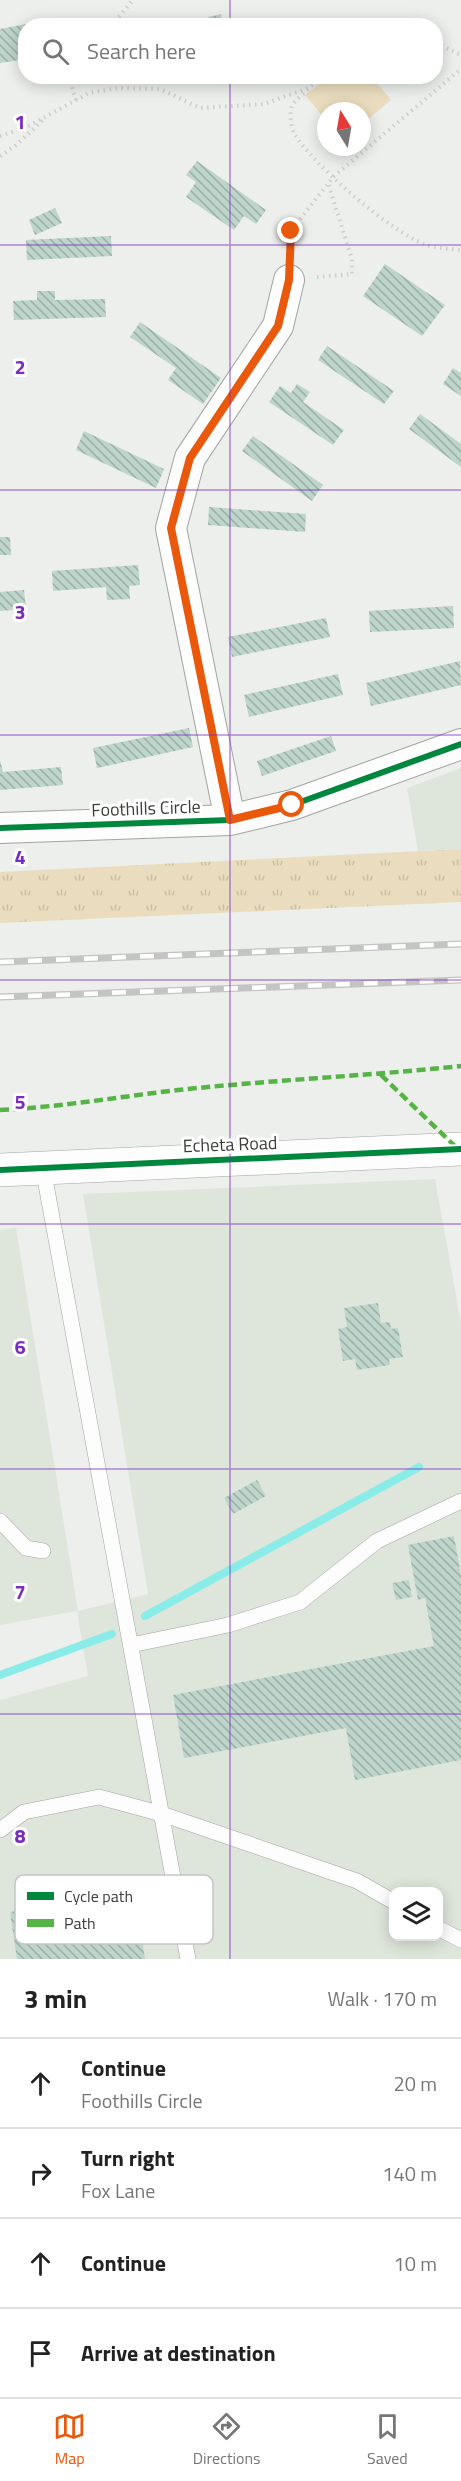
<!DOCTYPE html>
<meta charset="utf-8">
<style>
:root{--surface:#fff;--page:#f6f6f6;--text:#222;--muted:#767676;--line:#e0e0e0;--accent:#ea580c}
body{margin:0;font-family:"Titillium Web",sans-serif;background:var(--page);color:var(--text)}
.controls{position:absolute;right:18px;bottom:18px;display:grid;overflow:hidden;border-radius:12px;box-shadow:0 3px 15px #0003}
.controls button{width:54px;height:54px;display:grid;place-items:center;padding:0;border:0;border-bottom:2px solid var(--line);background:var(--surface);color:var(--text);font:30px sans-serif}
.compass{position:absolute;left:317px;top:102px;width:54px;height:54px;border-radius:50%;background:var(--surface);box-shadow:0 3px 15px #0003;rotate:349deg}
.stop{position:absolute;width:18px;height:18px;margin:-14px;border:4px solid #ea580c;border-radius:50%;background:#fff}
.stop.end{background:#ea580c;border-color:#fff;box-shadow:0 2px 6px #0008}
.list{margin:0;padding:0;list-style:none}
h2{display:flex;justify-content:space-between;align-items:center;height:78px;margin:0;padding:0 24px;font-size:26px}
h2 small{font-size:20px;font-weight:400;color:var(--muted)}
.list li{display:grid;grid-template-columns:39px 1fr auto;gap:18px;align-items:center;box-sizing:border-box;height:90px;padding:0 24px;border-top:2px solid var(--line)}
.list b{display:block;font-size:22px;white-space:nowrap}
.list p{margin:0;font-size:20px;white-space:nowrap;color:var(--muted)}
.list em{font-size:20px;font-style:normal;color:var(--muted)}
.icon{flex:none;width:33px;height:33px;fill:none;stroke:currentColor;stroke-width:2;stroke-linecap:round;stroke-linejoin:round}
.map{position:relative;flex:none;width:461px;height:1959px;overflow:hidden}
.search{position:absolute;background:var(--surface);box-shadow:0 3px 15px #0003;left:18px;right:18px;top:18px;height:66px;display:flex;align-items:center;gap:15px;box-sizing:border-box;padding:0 21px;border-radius:24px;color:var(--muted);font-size:22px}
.sheet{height:438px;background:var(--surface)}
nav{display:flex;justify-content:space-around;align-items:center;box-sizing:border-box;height:84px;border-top:2px solid var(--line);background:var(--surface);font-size:16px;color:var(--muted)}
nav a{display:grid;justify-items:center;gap:3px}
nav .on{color:var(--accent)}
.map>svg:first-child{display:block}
.built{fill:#dee6dc;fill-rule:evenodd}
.grass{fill:url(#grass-tufts)}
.park{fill:#eaddbf}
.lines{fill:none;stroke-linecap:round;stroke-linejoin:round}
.stream{stroke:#89ece8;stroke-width:8}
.building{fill:url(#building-back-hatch)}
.service-casing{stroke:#a2a4a1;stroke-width:16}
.minor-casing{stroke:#a2a4a1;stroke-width:32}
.tertiary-casing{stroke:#a2a4a1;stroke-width:34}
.path{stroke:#cececd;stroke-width:4;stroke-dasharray:1.5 4.5;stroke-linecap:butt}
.service{stroke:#fcfdfc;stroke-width:15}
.minor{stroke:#fcfdfc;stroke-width:30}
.tertiary{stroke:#fcfdfc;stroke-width:33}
.rail-casing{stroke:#c4c4c4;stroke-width:7}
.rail{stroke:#fff;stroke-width:4.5;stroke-dasharray:14;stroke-linecap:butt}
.quiet{stroke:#56b346;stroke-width:4.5;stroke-dasharray:9 4.5;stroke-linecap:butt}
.cycleway-casing{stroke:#fff;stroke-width:10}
.cycleway{stroke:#00873e;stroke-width:6}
.route{stroke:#ea580c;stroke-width:8}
.grid{fill:none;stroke:#7b2cbf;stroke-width:1.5;stroke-opacity:0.55}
.labels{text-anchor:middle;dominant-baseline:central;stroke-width:6;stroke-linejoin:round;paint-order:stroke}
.street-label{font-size:18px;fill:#3a3d39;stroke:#fff}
.key{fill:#fff;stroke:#c4c5c4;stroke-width:1.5}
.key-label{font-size:16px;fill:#3a3d39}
.grid-label{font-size:20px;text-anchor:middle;font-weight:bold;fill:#7b2cbf;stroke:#fff;stroke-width:6;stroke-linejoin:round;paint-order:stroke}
</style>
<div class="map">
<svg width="461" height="1959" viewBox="0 0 461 1959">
<defs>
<pattern id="grass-tufts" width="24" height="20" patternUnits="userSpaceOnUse" patternTransform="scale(1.5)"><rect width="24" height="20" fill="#eaddbf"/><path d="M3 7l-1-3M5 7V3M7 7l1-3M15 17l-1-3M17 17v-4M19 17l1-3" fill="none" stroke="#c9bfa5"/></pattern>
<pattern id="building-back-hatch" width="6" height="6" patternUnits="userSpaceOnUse" patternTransform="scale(1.5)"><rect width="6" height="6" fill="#bed5cb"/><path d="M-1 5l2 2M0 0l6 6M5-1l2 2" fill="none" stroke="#9baea6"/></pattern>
</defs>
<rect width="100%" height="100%" fill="#ecefeb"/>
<path class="built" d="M461,768V849L418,851L407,788Z
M435,1179L461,1323V1959H0V1700L88,1676L77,1611L0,1625V1230L16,1228L78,1611L148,1594L83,1194ZM394,1892H438V1936H394Z"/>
<path class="grass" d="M461,849V902L0,923V872Z"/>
<path class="park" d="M328,77H372L391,100L362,124V111H326V120L305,95Z"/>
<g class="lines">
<path class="stream" d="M145,1616L419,1467
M0,1675L112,1634"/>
</g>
<path class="building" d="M221,14L223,26H210L208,17Z
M258,18L259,26H226V24Z
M26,24V59L0,63V29Z
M197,161L266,210L256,224L244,216L234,230L186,197L196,182L186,175Z
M55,208L62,223L35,235L29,220Z
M111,236L112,256L27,260L26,240Z
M385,264L445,305L422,336L363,296Z
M37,291H55V300L105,299L106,317L14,320L13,301L37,300Z
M140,322L221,378L203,404L168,380L176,368L130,337Z
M327,346L394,391L384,404L318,360Z
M453,368L461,373V396L443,384Z
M297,384L310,392L303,402L344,430L333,445L269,402L280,386L291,393Z
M420,414L461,444V467L409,429Z
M84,431L164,469L156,488L76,450Z
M253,436L323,485L312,501L242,451Z
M209,507L306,514L305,532L208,525Z
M0,537H10L11,555H0Z
M138,565L140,585L129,586L130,599L107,600L106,587L53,591L52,571Z
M24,590L26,609L0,611V592Z
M453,606L454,628L370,632L369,611Z
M326,618L330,637L232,657L228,637Z
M460,661L461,685L371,706L366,683Z
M338,674L343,695L249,717L244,695Z
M189,728L193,747L97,768L93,748Z
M331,736L336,751L262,776L257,761Z
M0,760L3,772L61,767L63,785L0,790Z
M378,1303L381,1323L390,1322L391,1329L398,1328L403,1357L389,1359L390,1365L357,1370L355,1359L343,1361L338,1329L347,1327L344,1308Z
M257,1480L266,1496L233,1514L224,1498Z
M454,1536L461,1575V1760L355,1780L346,1728L184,1758L173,1695L434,1646L425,1598L418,1600L408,1545Z
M409,1580L412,1597L396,1600L392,1583Z
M135,1893L145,1959H17L10,1912Z"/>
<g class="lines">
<defs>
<path id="service" d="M43,1168L188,1959
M0,1521L26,1548L43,1551
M131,1645L228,1625L300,1602L377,1541L461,1501
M0,1830L24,1812L99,1797L162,1814L357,1881L394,1902
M438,1928L461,1940"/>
<path id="minor" d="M230,820L171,528L190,458L278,326L289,280
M0,828L230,820L292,805L461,744"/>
<path id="tertiary" d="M0,1170L461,1149"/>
</defs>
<use href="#service" class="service-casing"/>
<use href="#minor" class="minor-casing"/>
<use href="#tertiary" class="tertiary-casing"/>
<path class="path" d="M111,26L133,0
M436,43L461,55
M74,76L71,85L76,100
M308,89C304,94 295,100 292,106C289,113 291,127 294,133C313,165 390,231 424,244C435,248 450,249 461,250
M0,136L25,128L89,93L119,88L160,89L200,108L264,104L309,88L323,76
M0,156L15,146L43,120
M290,252L291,231L333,177L461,69
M317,277L352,274V259L328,183"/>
<use href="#service" class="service"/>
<use href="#minor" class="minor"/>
<use href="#tertiary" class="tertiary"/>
<defs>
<path id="rail" d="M0,962L461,944
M0,997L461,980"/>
</defs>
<use href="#rail" class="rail-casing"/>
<use href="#rail" class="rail"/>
<path class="quiet" d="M381,1075L459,1150
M0,1110C60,1107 118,1097 178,1090C272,1080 367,1076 461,1066"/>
<defs>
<path id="cycleway" d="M230,820L171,528L190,458L278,326L289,280
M0,828L230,820L292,805L461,744
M0,1170L461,1149"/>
</defs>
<use href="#cycleway" class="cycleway-casing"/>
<use href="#cycleway" class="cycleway"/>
</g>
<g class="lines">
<path class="route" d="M291,231L289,280L278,326L190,458L171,528L230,820L292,805"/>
</g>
<path class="grid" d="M230,0V26M230,76V1959M0,245H461M0,490H461M0,735H461M0,980H461M0,1224H461M0,1469H461M0,1714H461"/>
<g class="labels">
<g class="street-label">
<text transform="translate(146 808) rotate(-2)">Foothills Circle</text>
<text transform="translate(230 1144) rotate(-2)">Echeta Road</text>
</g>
</g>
<rect x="15" y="1875" width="198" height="69" rx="9" class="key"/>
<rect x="27" y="1892" width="27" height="8" fill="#00873e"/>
<rect x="27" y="1919" width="27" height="8" fill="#56b346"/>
<g class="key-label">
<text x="64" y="1902">Cycle path</text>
<text x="64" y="1929">Path</text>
</g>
<g class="grid-label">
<text x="20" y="129">1</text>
<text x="20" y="374">2</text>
<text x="20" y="619">3</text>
<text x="20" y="864">4</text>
<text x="20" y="1109">5</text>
<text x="20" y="1354">6</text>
<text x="20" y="1599">7</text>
<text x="20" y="1843">8</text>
</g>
</svg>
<div class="controls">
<button><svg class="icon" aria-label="layers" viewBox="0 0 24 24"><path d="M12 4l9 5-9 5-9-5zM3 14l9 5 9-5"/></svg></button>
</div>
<svg class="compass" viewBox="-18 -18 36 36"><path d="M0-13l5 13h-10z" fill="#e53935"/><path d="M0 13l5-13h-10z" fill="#767676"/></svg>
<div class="stop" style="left:292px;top:805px"></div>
<div class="stop end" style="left:291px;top:231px"></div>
<div class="search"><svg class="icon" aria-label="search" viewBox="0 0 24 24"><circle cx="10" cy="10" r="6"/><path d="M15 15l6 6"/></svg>Search here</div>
</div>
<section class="sheet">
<h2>3 min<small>Walk · 170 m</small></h2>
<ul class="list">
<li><svg class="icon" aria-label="ahead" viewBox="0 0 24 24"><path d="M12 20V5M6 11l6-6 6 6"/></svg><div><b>Continue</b><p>Foothills Circle</p></div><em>20 m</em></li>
<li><svg class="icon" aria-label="right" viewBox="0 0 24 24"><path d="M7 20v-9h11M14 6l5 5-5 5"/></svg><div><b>Turn right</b><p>Fox Lane</p></div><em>140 m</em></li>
<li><svg class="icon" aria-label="ahead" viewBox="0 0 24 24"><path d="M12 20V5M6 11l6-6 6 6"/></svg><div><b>Continue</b></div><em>10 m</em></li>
<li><svg class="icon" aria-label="arrive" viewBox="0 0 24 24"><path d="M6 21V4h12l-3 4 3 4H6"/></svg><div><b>Arrive at destination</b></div></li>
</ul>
</section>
<nav>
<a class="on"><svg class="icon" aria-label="map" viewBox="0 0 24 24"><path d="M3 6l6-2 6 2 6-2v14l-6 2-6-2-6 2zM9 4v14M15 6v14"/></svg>Map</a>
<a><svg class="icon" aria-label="directions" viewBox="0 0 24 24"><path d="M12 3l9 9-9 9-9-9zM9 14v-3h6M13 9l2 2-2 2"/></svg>Directions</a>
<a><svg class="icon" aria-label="saved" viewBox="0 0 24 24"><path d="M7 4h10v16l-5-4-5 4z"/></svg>Saved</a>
</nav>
